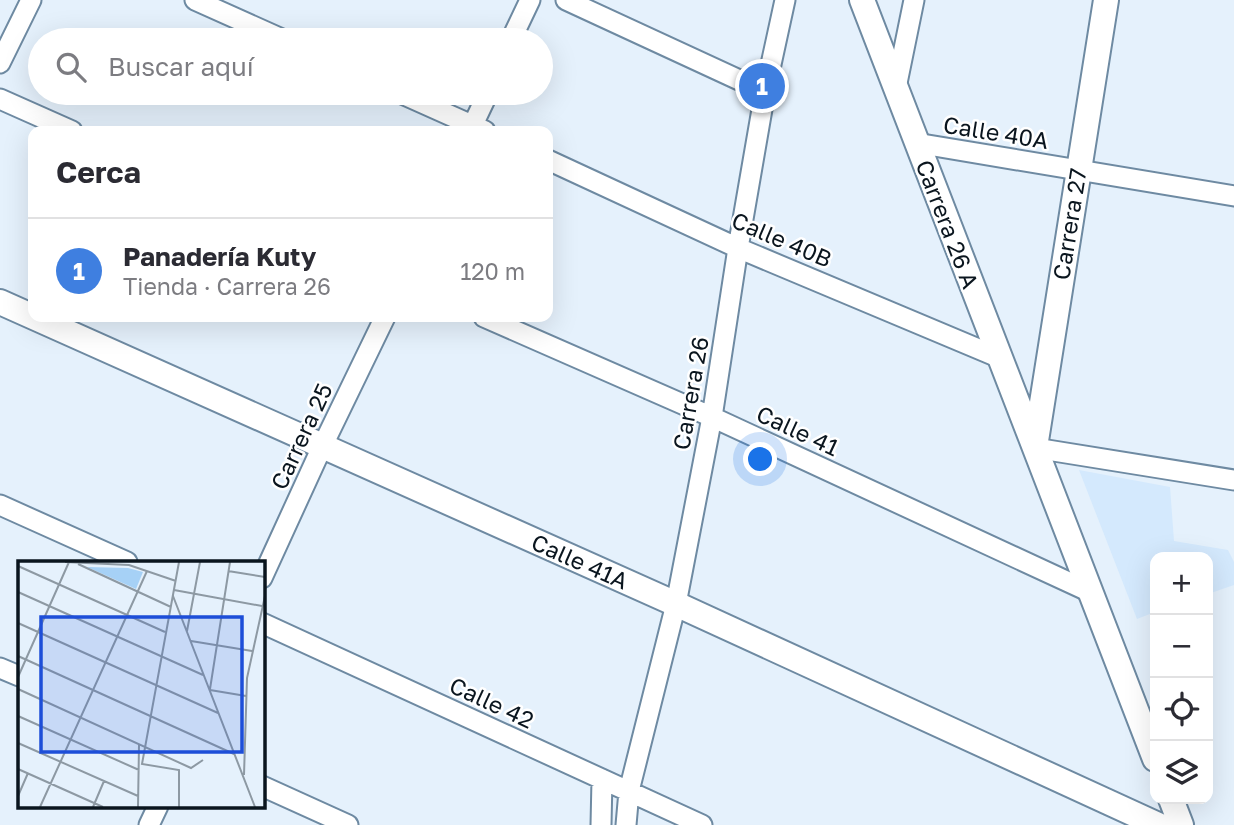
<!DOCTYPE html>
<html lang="es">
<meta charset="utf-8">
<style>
:root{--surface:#fff;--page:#f7f7f7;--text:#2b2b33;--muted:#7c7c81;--line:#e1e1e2;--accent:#b82a24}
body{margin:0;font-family:"Golos Text",sans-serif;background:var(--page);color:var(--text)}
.controls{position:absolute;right:21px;bottom:21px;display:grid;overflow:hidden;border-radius:14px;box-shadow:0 7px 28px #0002}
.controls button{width:63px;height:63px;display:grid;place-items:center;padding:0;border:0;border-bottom:2px solid var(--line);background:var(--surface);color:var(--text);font:35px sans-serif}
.you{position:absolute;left:761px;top:460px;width:24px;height:24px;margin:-18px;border:5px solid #fff;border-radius:50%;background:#1a73e8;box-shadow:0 0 0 10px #1a73e833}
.badge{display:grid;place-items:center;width:46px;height:46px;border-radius:50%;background:var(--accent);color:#fff;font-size:23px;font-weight:700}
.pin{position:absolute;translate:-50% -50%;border:4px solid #fff;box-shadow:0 2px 7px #0006}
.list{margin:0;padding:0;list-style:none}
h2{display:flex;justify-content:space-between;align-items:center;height:91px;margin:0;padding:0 28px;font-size:30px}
h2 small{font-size:23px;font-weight:400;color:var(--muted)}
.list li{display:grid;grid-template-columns:46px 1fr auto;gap:21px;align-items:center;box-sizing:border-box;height:105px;padding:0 28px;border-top:2px solid var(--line)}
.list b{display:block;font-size:26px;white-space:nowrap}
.list p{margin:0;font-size:23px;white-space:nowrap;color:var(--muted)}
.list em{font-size:23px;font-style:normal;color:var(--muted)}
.icon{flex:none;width:38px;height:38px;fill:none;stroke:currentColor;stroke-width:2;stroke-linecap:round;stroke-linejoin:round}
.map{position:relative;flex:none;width:1234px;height:825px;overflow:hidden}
.search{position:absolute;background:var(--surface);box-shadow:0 7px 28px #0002;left:28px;top:28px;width:525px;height:77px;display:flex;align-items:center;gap:18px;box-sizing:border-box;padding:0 24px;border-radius:38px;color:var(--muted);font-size:26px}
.panel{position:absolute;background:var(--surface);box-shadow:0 7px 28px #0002;left:28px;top:126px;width:525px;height:196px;border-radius:14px}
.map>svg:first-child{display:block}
.built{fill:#d4e9fd}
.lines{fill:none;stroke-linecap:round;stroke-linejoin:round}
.minor-casing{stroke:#6e8aa2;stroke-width:23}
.tertiary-casing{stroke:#6e8aa2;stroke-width:28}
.minor{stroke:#fff;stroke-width:19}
.tertiary{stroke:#fff;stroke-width:24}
.labels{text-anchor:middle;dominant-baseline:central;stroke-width:5;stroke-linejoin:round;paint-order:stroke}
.street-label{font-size:23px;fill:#0a151e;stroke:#fff}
.inset-road{fill:none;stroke:#8d99a3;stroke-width:2}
.view{fill:#1d4ed8;fill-opacity:0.15;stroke:#1d4ed8;stroke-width:3.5}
.inset-edge{fill:none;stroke:#0a151e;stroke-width:3.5}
</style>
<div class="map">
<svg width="1234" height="825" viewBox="0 0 1234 825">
<rect width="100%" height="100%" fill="#e5f1fc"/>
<path class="built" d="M1079,470L1170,487L1174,541L1228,550L1234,562V585L1208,594V557H1155V612L1137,619Z"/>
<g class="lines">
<defs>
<path id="minor" d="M195,0L284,40
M566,0L765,92
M511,40L530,0
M0,63L31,0
M896,88L914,0
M400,93L485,131
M0,99L72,131
M470,131L488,93
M916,143L1234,196
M548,160L738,248L1000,358
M484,317L712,417L1090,592
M1035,448L1234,480
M0,505L127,562
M262,578L322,447L385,317
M262,623L702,825
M0,668L19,676
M262,786L348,825
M149,825L158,806
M601,825L602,779
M626,825L629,791L676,604L712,417L738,248L765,92L785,0"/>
<path id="tertiary" d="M862,0L1155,759
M0,302L676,604L1158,825
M1035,447L1106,0
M1171,799L1181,825"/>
</defs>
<use href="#minor" class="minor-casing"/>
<use href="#tertiary" class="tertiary-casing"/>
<use href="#minor" class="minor"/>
<use href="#tertiary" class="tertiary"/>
</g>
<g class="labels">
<g class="street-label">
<text transform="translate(996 132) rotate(9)">Calle 40A</text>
<text transform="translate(948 224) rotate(69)">Carrera 26 A</text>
<text transform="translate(1069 224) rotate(-81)">Carrera 27</text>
<text transform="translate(782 239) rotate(23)">Calle 40B</text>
<text transform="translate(690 393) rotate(-80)">Carrera 26</text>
<text transform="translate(798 430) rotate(25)">Calle 41</text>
<text transform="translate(301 436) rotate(-65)">Carrera 25</text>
<text transform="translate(580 561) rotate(24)">Calle 41A</text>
<text transform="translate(492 702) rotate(25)">Calle 42</text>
</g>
</g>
<g transform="translate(18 561)">
<rect width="247" height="247" fill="#e5f1fc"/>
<path d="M69,6L110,7L125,11L118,28Z" fill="#a6d1f6"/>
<path class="inset-road" d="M47,1L111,4L158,20M60,3L153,46M0,5L147,71M210,10L247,16M156,29L244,45M0,31L185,114M155,35L237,246M0,62L200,152M169,70L182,1M173,80L234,90M0,95L216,193M0,116L51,1M0,128L173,207L185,199M192,128L212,1M192,129L228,135M0,155L121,209M0,182L120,235M0,208L85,246M226,214L229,117L247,35M0,235L10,212M22,246L129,10M75,246L86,220M120,246L121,184M161,246V209L124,203L161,1"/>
<path class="view" d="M23,56H224V191H23Z"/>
<rect width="247" height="247" class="inset-edge"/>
</g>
</svg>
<div class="controls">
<button>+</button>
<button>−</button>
<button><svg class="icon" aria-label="locate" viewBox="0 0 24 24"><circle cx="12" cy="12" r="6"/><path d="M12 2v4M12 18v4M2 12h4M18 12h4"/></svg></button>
<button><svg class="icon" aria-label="layers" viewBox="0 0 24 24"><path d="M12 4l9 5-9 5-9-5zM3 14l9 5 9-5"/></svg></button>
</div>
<div class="you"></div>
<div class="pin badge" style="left:762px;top:86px;background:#3f7fe0">1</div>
<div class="search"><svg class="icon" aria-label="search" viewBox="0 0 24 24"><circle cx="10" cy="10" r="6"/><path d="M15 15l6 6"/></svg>Buscar aquí</div>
<section class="panel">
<h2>Cerca<small></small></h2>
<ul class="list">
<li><span class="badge" style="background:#3f7fe0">1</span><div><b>Panadería Kuty</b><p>Tienda · Carrera 26</p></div><em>120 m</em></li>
</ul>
</section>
</div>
